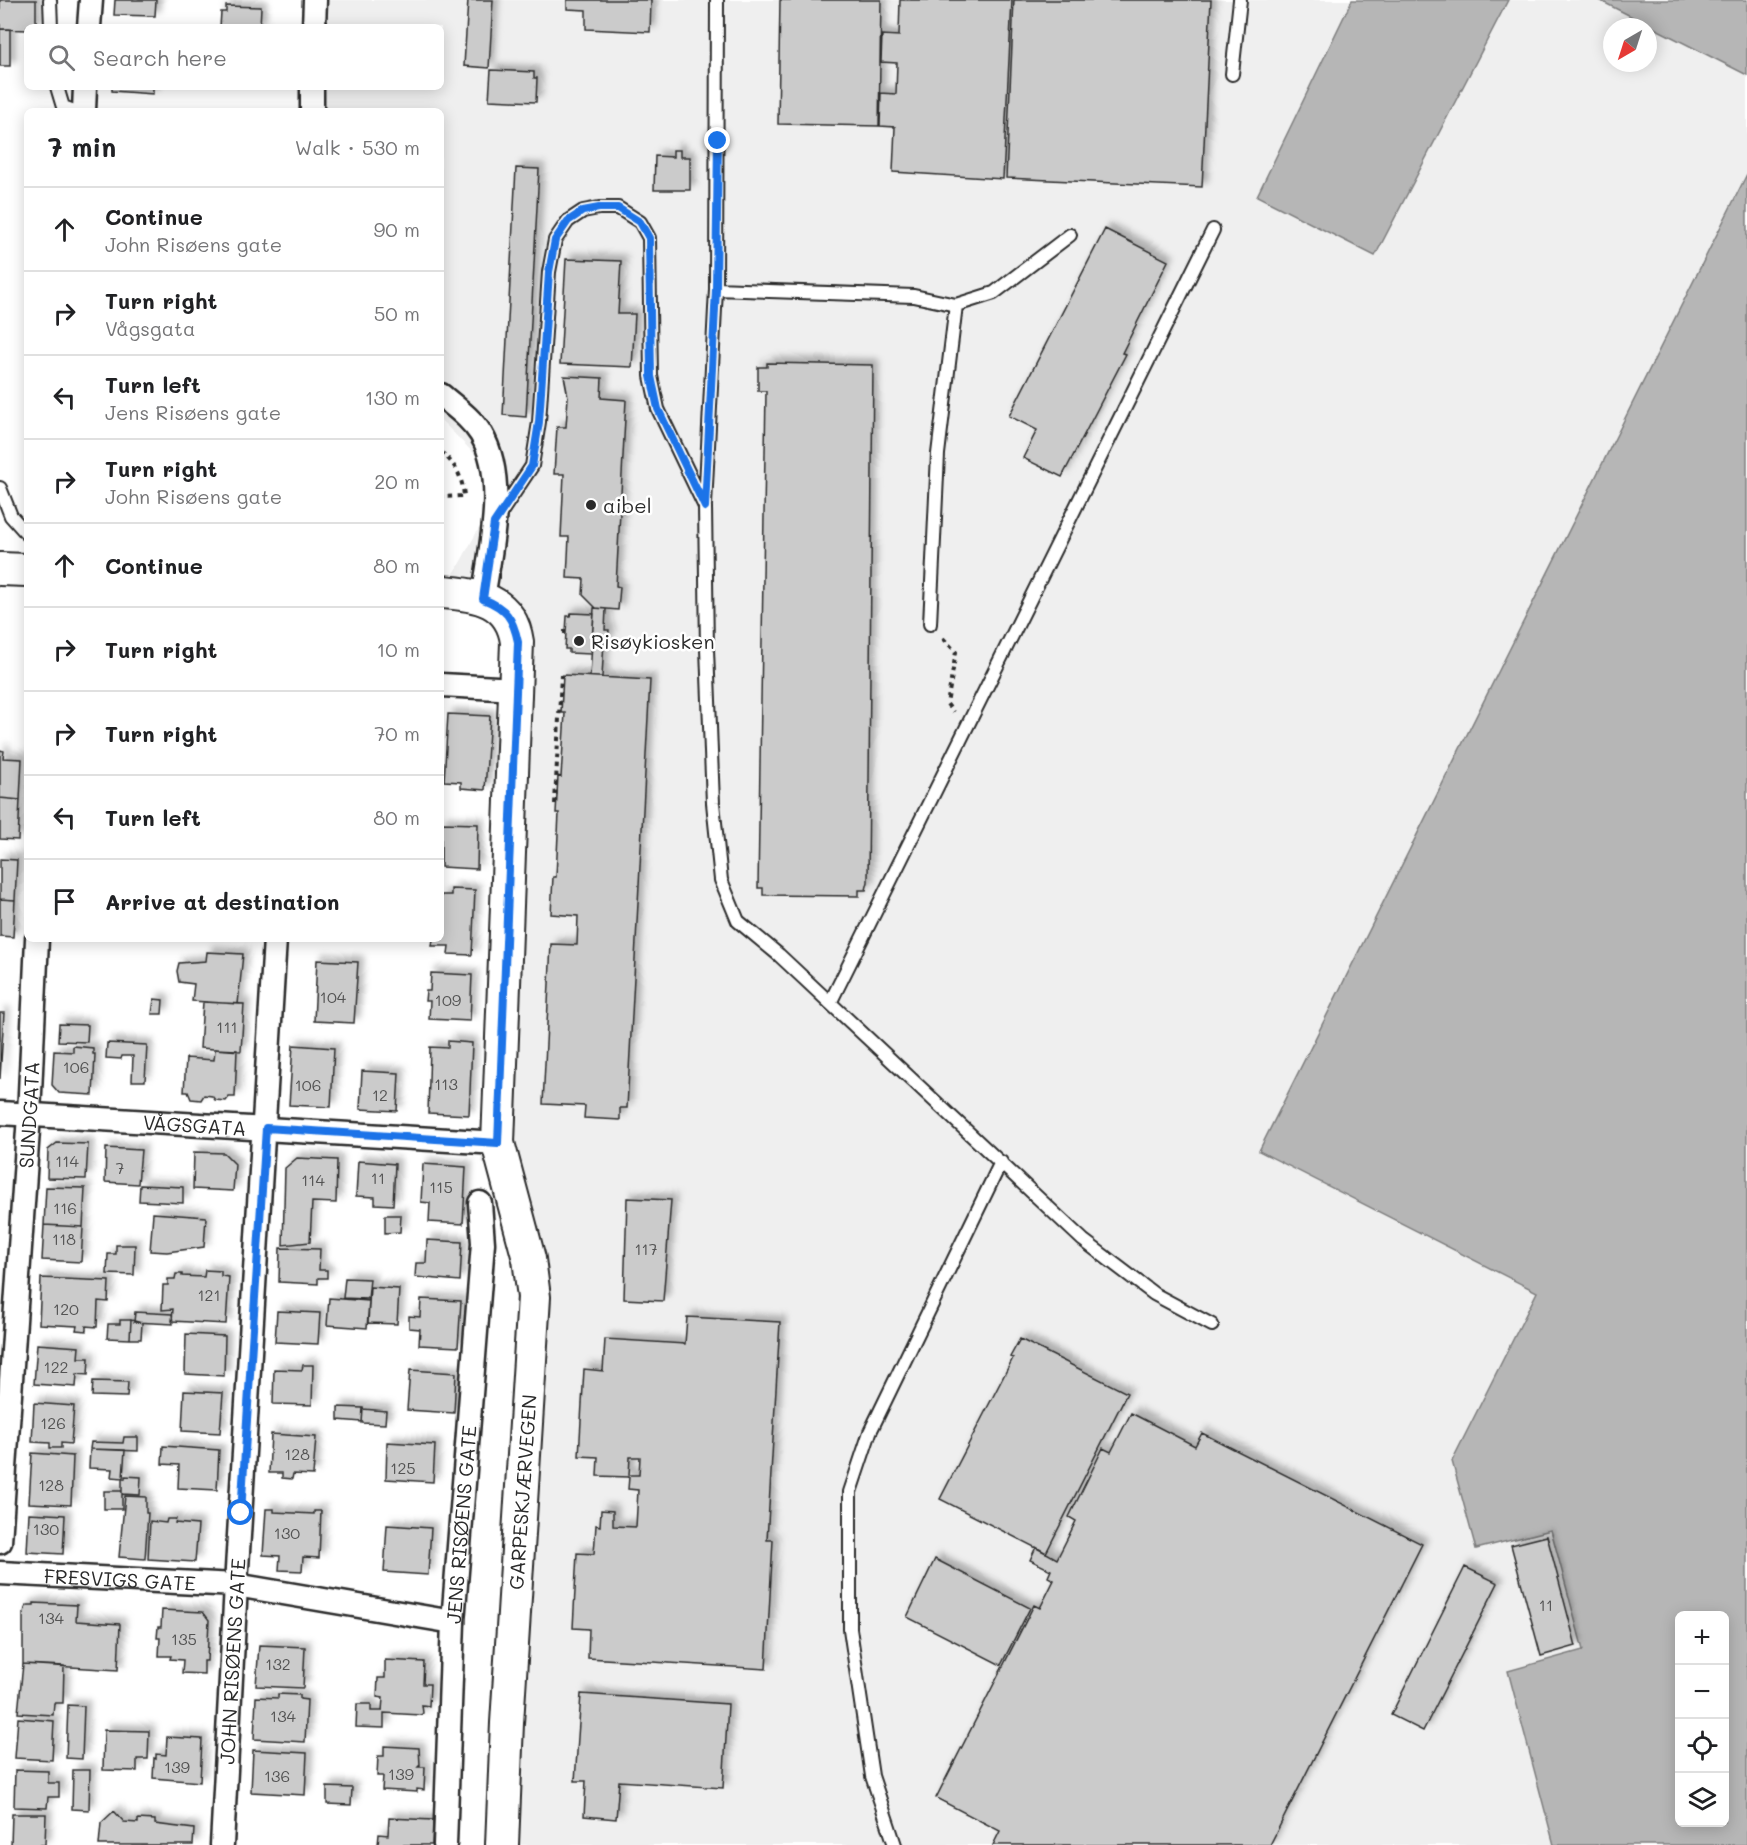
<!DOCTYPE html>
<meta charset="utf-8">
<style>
:root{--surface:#fff;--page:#f6f6f6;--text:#202124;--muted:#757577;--line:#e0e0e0}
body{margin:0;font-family:Mali,sans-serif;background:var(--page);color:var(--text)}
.controls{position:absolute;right:18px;bottom:18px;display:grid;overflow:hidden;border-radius:9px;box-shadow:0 3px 15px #0003}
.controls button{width:54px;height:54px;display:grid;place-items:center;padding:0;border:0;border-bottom:2px solid var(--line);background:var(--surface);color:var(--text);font:30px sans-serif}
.compass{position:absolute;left:1603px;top:18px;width:54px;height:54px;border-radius:50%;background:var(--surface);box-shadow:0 3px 15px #0003;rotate:219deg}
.stop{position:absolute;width:18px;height:18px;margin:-14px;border:4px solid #1a73e8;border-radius:50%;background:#fff}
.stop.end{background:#1a73e8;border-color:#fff;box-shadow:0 2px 6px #0008}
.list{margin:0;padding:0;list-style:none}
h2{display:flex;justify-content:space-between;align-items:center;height:78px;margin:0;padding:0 24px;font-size:26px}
h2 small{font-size:20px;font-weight:400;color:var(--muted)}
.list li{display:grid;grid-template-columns:39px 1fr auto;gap:18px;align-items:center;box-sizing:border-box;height:84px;padding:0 24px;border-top:2px solid var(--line)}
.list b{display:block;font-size:22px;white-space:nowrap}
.list p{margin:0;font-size:20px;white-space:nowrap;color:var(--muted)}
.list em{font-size:20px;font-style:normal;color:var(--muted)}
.icon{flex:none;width:33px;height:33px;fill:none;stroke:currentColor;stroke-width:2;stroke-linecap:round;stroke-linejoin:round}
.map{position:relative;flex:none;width:1747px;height:1845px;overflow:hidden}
.search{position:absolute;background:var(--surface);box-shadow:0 3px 15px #0003;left:24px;top:24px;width:420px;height:66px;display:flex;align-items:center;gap:15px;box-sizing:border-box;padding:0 21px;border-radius:9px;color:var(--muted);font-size:22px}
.panel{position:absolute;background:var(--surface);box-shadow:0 3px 15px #0003;left:24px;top:108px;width:420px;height:834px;border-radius:9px}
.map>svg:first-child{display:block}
.built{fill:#efefef;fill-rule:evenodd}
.water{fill:#b6b6b6;stroke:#7e7e7e;stroke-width:1.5;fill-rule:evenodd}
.building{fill:#cbcbcb;stroke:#2b2b2b;stroke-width:1.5;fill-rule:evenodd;filter:url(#shadow)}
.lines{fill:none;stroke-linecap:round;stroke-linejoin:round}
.lane-casing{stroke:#2b2b2b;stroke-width:16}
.street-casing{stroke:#2b2b2b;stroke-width:27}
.secondary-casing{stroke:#2b2b2b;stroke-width:36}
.path{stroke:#2b2b2b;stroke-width:4;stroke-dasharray:4.5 4.5;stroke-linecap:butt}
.lane{stroke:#fff;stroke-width:12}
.street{stroke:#fff;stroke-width:22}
.secondary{stroke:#fff;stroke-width:32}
.route{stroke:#1a73e8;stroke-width:8}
.poi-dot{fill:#2b2b2b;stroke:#fff;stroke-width:2}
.labels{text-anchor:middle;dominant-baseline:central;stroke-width:5;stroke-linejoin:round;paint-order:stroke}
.number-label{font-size:16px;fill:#535353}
.poi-label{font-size:20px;fill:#2b2b2b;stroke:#fff;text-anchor:start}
.street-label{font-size:20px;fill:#2b2b2b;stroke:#fff}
</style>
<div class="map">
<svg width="1747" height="1845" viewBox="0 0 1747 1845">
<defs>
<filter id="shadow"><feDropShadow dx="5.5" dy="-5.5" stdDeviation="3" flood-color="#0004"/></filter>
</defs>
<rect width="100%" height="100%" fill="#fff"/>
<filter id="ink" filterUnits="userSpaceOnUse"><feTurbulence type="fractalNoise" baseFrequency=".0167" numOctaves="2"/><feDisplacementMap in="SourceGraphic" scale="12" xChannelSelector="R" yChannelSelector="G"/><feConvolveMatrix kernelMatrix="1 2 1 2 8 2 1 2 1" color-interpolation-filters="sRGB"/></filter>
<g filter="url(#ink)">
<path class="built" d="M306,0H1599L1733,67L1747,71V185L1538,1292L1453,1460L1551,1528L1583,1650L1508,1671L1559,1845H501L515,1415V1276L522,1244L509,1187L481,1161L492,946L511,662L487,607L444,592L496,497L493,473L441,420V111H304L302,87H441V27H303ZM1612,27H1648V63H1612Z"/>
<path class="water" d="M1352,0H1508L1375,256L1257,196Z
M1599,0H1747V75Z
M1747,174V1845H1554L1508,1671L1583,1650L1551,1530L1476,1549L1452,1461L1537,1292L1259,1151ZM1680,1616H1724V1822H1680Z"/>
<path class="building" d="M0,0H36V27H27V30L0,29Z
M115,0H156L155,16L114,15Z
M468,0H493L489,68L464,66Z
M567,0H651L650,32L586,29V10L567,9Z
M780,0H881L879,126L778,124Z
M900,0H1012L1003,179L893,172L895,127L880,126L881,93L896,94L897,63L881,62L882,35L899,36Z
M1014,0H1211L1202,187L1006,178Z
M226,6L261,7L260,27H220L221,12H226Z
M0,29H10V66H0Z
M491,70L534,72V78H537L536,102L489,100Z
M112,87H153V94L112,91Z
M673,150H680V157H690V190H654L655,156L673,157Z
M516,168L539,169L526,417L503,415Z
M1105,229L1168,261L1122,353L1126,354L1062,477L1023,458L1037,430L1009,416Z
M566,259L621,261L618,314H635L632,367L560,364Z
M767,363L873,365L868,882L866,890H859V896L763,895V888H758L766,391H758V367H767Z
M564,376L602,378L601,398L626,400L616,586L620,587L618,610L596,608L583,595L584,579L567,578L569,537H561L564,474H554L557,427H566L568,397Z
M594,608L606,609L605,630H609L608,641H604L602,677H590Z
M571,613L594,614L591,654L569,653V649H565L567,616H570Z
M563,675L650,680L627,1108H620V1120L584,1118L585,1106L543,1104L551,944L577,945L578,916L551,914L553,877H556L559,813H556L558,776L561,777L565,713H561Z
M448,714L490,716L485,790L461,788V782L444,781Z
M0,750L4,751L3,758L22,759L20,800L0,798Z
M0,798L20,800L18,840L0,839Z
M441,823L478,824L477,869L441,867Z
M0,859L17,860L15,900L0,899Z
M451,889L475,890L472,955L448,954L449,946H432L433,939H441V895H451Z
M0,899L15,900L13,937L0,936Z
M207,952L243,954L238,1004L192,1001L194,984L179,982L177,971L179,963L206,961Z
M317,960L358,962L354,1023L314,1021Z
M431,973L472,975L470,1021L429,1019L430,1001H425L426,991H430Z
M154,999L163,1000L162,1014H152Z
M203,1002L244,1004L241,1051L200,1048Z
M0,1013H4L0,1079Z
M59,1024L88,1025L87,1042L58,1041Z
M448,1041L472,1043L469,1115L428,1113L430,1047L448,1048Z
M107,1043L147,1045L145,1081H132L133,1056H122L121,1059L106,1058Z
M293,1045L334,1048L331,1107L289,1105Z
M73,1046L93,1048V1054H95L93,1095L59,1093L52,1085L54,1051L73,1052Z
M215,1049L237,1050L235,1097H229L226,1101L215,1100L212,1096L204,1095L201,1100L191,1099L188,1092H184L186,1058L214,1060Z
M362,1071L399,1073L397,1111L360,1109Z
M57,1143L88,1144L86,1179L47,1178L48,1150Z
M106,1148L141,1150L138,1184L105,1182Z
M194,1152L224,1153L235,1164L233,1191L193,1189Z
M297,1158L337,1160L336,1203L312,1202L310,1242L283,1245L285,1168Z
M358,1161L395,1164L393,1205L375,1204V1197L356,1196Z
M423,1164L466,1167L463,1224L429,1222L430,1203L421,1202Z
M140,1185L183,1187V1203L139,1201Z
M46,1187L85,1188L83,1227L44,1225Z
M627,1198L671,1200L663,1301L624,1299Z
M153,1213L206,1217L204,1247L167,1252L150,1251Z
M385,1215H401L400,1232L385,1233Z
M44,1225L83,1227L81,1262L42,1260Z
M427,1240L462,1242L460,1281L415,1277L416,1263H426Z
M116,1245H135L134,1275L107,1274L108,1254H116Z
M280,1248L320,1249L319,1270H327V1278H318V1284L279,1282Z
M205,1270L221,1271V1276L229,1277L226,1324L172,1321L173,1309L162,1310L163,1285H168V1279H175L176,1274H182V1276L204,1277Z
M41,1278L109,1281L108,1302L98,1301L97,1327L86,1326V1331L76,1330L77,1326L39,1324Z
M345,1278L370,1279L368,1299L343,1298Z
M370,1287L399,1289L397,1324L368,1323Z
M329,1298L369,1301L367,1328L327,1325Z
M421,1299L461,1301L458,1347L419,1345L420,1329L409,1328V1316L420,1317Z
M277,1311L320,1313L318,1344L275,1342Z
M135,1312L172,1314L173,1324L134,1322Z
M687,1317L780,1322L767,1540H773L766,1669L588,1658L589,1629L573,1628L577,1553L594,1554L596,1525L600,1526L601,1510L613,1511V1526L636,1527L638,1490L628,1489L629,1477L597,1476L598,1457L579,1456L584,1369L603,1371L605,1339L685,1344ZM630,1457H640L639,1475H629Z
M120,1320H131L130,1339L107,1338L108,1324H120Z
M131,1320L142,1323L141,1339H130Z
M186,1334L225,1336L224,1376L185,1374Z
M1020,1339L1127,1393L1046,1553L940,1499L1013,1358L1010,1357Z
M37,1344L79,1347L78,1358H89L88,1375L77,1374L76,1387L34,1384Z
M303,1365H313L312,1405L273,1404L274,1369L302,1370Z
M410,1370L456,1373L454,1413L407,1410Z
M93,1381L128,1382L127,1397L92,1396Z
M184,1391L223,1393L220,1433L182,1431Z
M34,1403L74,1406L71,1444L61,1443V1448H50V1443L32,1442Z
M338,1407L363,1408L362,1422L338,1420Z
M363,1409L386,1411L385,1424L362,1423Z
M1131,1413L1195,1446L1202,1433L1422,1544L1270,1845H993L1000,1831L936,1798L1034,1605L1040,1608L1054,1580L1048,1577L1051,1570L1030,1560L1036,1547L1057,1559L1076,1521L1069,1517L1103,1448L1111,1452Z
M271,1434L316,1437L313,1475L293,1474L292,1479L282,1478V1473H269Z
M124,1437H138V1451L90,1449L91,1442L123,1443Z
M387,1442L435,1445L433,1482L386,1479Z
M163,1446L219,1450L217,1490L178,1488L179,1465L162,1464Z
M90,1449L125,1450L123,1478L111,1477L112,1469L89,1468Z
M32,1453L73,1456L71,1505L29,1503Z
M125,1476L141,1477L140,1495L122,1494V1479H125Z
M104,1491H122V1509H104Z
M125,1496L146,1497V1513H148L145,1559L119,1557Z
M266,1509H274V1512L314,1514V1511H321L319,1558L303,1557L302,1571L279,1570L280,1556L263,1555Z
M29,1513L65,1515L63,1554L27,1552Z
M167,1519H176L175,1523L198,1525L195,1562L148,1559L150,1521L166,1523Z
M387,1525L431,1528L428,1575L384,1572Z
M1547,1536L1576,1646L1541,1656L1511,1545Z
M935,1559L1030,1608L1001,1665L907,1617Z
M1465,1567L1498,1583L1423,1731L1391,1715Z
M34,1603L77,1605L76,1621L120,1624L118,1670L23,1664V1613H24L25,1608L28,1605H34Z
M162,1610L203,1612L209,1620L207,1661H204V1674L182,1673L183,1660L170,1659L171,1656H159L160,1638H157L158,1627H161Z
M259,1645L305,1647L303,1688L256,1686Z
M385,1660L424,1662L423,1684H430L429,1706L422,1705L423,1713L421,1715L384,1713V1728L356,1727L357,1704H371V1711H382L383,1698L377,1697L378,1678H385Z
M23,1664L64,1666L63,1703H54L53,1715L18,1713Z
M278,1694L300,1695V1699L307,1700L305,1742L254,1739L256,1697L278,1698Z
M581,1694L728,1704L723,1788L619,1781L616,1819L584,1816L586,1781H575Z
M68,1705L84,1706L82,1759L66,1758Z
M18,1718L54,1721L52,1760L15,1758Z
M104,1730L149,1731L148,1759H137V1771L103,1770Z
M167,1737L202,1739L200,1782L153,1778L154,1758L156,1759V1754L166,1755Z
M384,1746L419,1748L420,1765L418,1767H425L424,1790L417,1789V1792L382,1790L383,1776H377L378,1756H384Z
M253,1750L307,1753L305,1795L251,1792Z
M15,1770L48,1771V1783H59V1797H48L47,1808L14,1807Z
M73,1770H90L89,1810L72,1809Z
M327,1787L352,1788L351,1805L327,1804Z
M114,1811L124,1822L138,1823V1819L155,1820V1824L194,1829L193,1845H99L101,1823Z
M12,1814H46L45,1845H11Z
M389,1818L433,1820L432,1845H378L379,1834L388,1835Z"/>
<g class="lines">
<defs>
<path id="lane" d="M50,0L51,27
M1232,74L1240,0
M57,87L63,107L74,111
M716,289L914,296L956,305L938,454L930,624
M956,305L994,293L1070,235
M0,488L11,516L27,534
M705,505L716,289L717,0
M498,517L532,466L539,422L549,272L555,240L568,221L583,211L599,208H618L640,222L649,238L651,376L658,409L705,507L707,649L713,803L721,880L738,921L779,955L1083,1240L1154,1294L1212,1325
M830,1003L1213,230
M895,1845L872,1776L850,1629V1492L870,1432L1001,1162"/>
<g id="street">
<path d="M89,27L91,0"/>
<path d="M314,27L315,0"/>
<path d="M312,87V111"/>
<path d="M84,111L85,87"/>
<path d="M441,395C455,407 471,418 481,434C508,479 490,550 483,599"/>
<path d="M441,685L517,689"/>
<path id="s1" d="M0,1113L498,1143"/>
<path id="s2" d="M0,1542L29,1115L37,939"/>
<path id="s3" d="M0,1573L236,1585L453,1622"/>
<path id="s4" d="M222,1845L236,1585L275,939"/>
<path id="s5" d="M445,1845L453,1622L483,1243L480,1203"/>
</g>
<path id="secondary" d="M0,569L27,570
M441,592C478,594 511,600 517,642L498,1143L529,1259L534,1297L507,1723L502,1845"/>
</defs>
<use href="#lane" class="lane-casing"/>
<use href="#street" class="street-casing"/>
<use href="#secondary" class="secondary-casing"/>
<path class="path" d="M441,452C456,465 462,476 464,496L441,497
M563,632H566
M943,638L956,652L947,704L953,712
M555,804L561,675"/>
<use href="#lane" class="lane"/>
<use href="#street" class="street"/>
<use href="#secondary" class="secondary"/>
</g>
</g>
<g class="lines" filter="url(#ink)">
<path class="route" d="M241,1513L266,1128L498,1143L518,642C513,618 506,608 483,599L494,523L532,466L539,422L549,272L555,240L568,221L583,211L599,208H618L640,222L649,238L651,376L658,409L705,507L716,289L718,141"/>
</g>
<g class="poi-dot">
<circle cx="591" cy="505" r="6"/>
<circle cx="579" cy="641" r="6"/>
</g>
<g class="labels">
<g class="number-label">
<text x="333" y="996">104</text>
<text x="448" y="999">109</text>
<text x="227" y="1026">111</text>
<text x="76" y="1066">106</text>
<text x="446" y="1083">113</text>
<text x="308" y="1084">106</text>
<text x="380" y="1094">12</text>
<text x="67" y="1160">114</text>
<text x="120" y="1167">7</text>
<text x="378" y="1177">11</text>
<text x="313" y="1179">114</text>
<text x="441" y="1186">115</text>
<text x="65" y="1207">116</text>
<text x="64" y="1238">118</text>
<text x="646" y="1248">117</text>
<text x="209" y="1294">121</text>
<text x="66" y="1308">120</text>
<text x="56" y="1366">122</text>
<text x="53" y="1422">126</text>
<text x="297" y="1453">128</text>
<text x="403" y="1467">125</text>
<text x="51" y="1484">128</text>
<text x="46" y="1528">130</text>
<text x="287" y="1532">130</text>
<text x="1546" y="1604">11</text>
<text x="51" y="1617">134</text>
<text x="184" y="1638">135</text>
<text x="278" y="1663">132</text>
<text x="283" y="1715">134</text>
<text x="177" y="1766">139</text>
<text x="401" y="1773">139</text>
<text x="277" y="1775">136</text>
</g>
<g class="poi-label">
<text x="603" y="505">aibel</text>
<text x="591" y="641">Risøykiosken</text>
</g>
<g class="street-label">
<text stroke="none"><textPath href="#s2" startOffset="428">SUNDGATA</textPath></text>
<text stroke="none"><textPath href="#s1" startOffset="195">VÅGSGATA</textPath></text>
<text transform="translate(522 1492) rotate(-86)">GARPESKJÆRVEGEN</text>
<text stroke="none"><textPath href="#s5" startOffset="321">JENS RISØENS GATE</textPath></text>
<text stroke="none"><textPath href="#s3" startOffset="120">FRESVIGS GATE</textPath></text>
<text stroke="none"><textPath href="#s4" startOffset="184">JOHN RISØENS GATE</textPath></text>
</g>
</g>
</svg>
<div class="controls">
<button>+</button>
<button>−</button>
<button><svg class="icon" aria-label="locate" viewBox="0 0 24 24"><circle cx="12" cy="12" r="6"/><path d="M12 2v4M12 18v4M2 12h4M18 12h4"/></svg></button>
<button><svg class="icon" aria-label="layers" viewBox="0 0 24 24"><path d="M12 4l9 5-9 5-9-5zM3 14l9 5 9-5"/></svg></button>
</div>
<svg class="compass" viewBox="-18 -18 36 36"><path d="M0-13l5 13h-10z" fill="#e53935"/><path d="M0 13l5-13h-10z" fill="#757577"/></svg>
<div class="stop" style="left:241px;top:1513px"></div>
<div class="stop end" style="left:718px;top:141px"></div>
<div class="search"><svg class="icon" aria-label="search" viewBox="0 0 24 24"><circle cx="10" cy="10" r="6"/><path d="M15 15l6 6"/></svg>Search here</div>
<section class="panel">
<h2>7 min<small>Walk · 530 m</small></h2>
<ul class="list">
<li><svg class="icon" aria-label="ahead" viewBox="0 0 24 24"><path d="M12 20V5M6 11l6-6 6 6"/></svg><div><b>Continue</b><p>John Risøens gate</p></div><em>90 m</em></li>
<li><svg class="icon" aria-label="right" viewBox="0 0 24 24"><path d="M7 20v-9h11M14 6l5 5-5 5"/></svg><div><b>Turn right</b><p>Vågsgata</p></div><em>50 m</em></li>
<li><svg class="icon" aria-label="left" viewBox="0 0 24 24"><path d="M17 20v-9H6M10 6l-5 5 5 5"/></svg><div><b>Turn left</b><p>Jens Risøens gate</p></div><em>130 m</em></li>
<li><svg class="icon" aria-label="right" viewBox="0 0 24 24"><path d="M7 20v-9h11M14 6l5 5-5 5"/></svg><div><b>Turn right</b><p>John Risøens gate</p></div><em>20 m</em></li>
<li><svg class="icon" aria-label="ahead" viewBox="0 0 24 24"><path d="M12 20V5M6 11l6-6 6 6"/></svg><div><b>Continue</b></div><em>80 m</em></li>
<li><svg class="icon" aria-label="right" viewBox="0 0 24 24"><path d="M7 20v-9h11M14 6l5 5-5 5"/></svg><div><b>Turn right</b></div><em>10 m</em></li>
<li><svg class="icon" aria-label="right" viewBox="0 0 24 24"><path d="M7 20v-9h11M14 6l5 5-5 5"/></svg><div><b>Turn right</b></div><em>70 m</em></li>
<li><svg class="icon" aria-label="left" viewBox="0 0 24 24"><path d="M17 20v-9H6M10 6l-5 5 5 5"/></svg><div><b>Turn left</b></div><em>80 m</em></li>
<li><svg class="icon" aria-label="arrive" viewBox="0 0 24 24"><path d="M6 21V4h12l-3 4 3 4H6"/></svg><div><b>Arrive at destination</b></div></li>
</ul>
</section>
</div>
